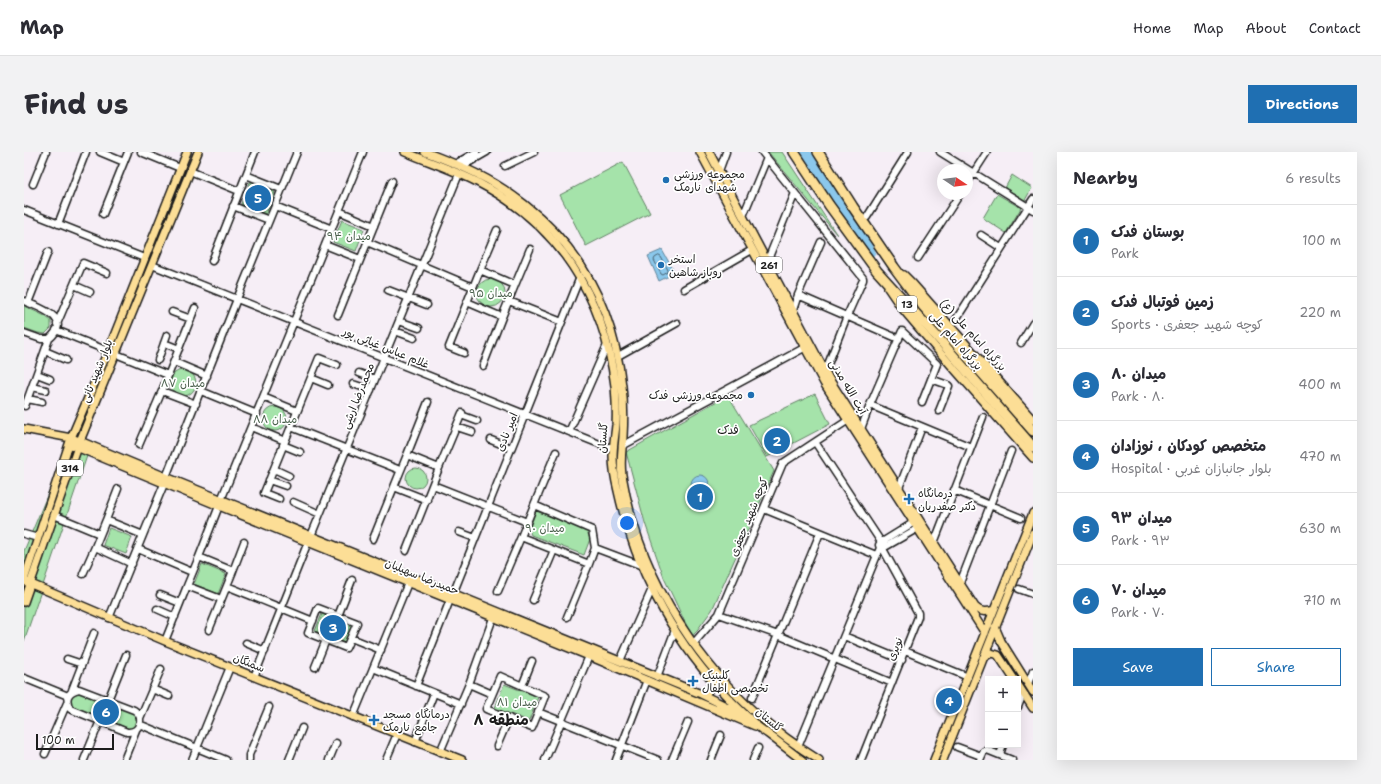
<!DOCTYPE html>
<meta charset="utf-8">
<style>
:root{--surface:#fff;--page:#f2f2f3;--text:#2b2b33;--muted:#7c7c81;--line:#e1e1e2;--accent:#1f6fb2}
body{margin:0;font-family:"Shantell Sans","Playpen Sans Arabic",sans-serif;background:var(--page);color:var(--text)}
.controls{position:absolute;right:12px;bottom:12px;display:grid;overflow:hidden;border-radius:0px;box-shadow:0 4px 16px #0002}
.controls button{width:36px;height:36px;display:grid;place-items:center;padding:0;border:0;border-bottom:1px solid var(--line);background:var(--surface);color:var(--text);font:20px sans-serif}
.compass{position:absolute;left:913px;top:12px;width:36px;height:36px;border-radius:50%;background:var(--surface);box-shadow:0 4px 16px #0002;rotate:103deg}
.scale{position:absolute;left:12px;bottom:10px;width:78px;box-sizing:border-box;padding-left:4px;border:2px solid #1c1c1c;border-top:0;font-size:11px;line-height:14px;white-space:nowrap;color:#1c1c1c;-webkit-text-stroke:3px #fff;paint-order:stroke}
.you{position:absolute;left:603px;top:371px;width:14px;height:14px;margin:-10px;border:3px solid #fff;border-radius:50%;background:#1a73e8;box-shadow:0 0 0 6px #1a73e833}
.badge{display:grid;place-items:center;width:26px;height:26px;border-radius:50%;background:var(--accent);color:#fff;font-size:13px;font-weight:700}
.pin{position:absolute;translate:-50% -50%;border:2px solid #fff;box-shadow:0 1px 4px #0006}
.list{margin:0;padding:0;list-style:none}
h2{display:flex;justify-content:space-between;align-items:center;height:52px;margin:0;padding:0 16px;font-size:17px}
h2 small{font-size:13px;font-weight:400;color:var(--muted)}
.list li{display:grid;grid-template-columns:26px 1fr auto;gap:12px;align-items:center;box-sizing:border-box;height:72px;padding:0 16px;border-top:1px solid var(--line)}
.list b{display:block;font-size:15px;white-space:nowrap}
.list p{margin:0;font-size:13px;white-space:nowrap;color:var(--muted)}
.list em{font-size:13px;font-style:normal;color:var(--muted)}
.actions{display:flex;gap:8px;padding:12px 16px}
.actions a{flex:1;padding:9px 0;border:1px solid var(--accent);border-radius:0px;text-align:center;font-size:14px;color:var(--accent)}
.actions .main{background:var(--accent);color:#fff}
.map{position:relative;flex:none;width:1009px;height:608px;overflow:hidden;border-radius:0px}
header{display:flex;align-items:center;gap:24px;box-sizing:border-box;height:56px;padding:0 20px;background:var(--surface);border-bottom:1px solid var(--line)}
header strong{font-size:19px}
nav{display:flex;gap:22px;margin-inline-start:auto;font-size:14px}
.intro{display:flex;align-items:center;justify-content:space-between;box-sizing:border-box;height:96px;padding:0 24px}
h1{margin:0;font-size:28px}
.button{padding:10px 18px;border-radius:0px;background:var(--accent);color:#fff;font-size:14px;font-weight:700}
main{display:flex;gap:24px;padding:0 24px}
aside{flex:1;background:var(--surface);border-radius:0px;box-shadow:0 4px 16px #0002}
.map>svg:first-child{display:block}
.green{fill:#a5e3aa;stroke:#608063}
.water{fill:#8bc8ec;stroke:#5f8399}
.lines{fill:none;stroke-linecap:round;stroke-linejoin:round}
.shore{stroke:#48616f;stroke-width:1}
.river{stroke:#8bc8ec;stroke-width:9}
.minor-casing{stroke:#1c1c1c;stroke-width:9}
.major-casing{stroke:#1c1c1c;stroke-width:10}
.highway-casing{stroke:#1c1c1c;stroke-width:12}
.minor{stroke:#fff;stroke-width:6}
.major{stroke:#fcde96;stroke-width:7}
.highway{stroke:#fcde96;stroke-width:9}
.poi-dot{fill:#1f6fb2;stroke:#fff;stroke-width:1.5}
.labels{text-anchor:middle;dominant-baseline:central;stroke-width:3.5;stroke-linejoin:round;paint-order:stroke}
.shield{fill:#fff;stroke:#606060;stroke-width:1}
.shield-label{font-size:10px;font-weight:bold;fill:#1c1c1c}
.poi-label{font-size:11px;fill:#1c1c1c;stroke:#fff;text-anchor:start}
.park-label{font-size:11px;fill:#4c624e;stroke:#fff}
.street-label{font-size:11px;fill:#1c1c1c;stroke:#fff}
.neighbourhood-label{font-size:12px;fill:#1c1c1c;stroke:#fff}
.district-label{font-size:15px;font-weight:bold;fill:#1c1c1c;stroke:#fff}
</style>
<header>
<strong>Map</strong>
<nav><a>Home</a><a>Map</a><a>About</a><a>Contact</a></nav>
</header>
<div class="intro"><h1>Find us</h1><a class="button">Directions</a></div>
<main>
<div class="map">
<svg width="1009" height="608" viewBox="0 0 1009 608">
<rect width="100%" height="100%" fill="#f6eef6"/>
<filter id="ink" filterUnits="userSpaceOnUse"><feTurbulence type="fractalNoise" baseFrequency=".025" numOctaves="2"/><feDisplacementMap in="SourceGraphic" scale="8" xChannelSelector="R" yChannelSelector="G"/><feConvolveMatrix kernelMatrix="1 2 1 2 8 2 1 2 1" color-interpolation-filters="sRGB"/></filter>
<g filter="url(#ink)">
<path class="green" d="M744,0H758L813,83L745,1Z
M599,10L626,61L562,94L536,43Z
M988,23L1008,36L1001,48L981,36Z
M226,30L251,40L242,62L217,52Z
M973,42L997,56L982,81L959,66Z
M318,68L340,77L332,99L309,90Z
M453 141a14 14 0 1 1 28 0a14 14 0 1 1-28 0Z
M0,154L21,164L27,169V176L21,182L14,181L0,176Z
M146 231a13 13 0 1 1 26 0a13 13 0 1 1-26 0Z
M791,242L806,272L743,305L725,273Z
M704,243L750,319L688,458L668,485L640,426L621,371L602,300Z
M239 267a12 12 0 1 1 24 0a12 12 0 1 1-24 0Z
M47,286L0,428V399Z
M56,289L65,298L0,489V450Z
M382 326a10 10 0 1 1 20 0a10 10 0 1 1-20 0Z
M512,359L563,379L566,387L560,403L507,383L505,378Z
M85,376L108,385L102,402L79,393Z
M178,412L202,422L194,442L170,432Z
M298,462L328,473L321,491L291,479Z
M480,532L514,545L505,569L471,556Z
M55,537L110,558L116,566L108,580L46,557L44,544Z"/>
<path class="water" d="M638,98L651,121L635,129L624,104Z
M667 332a9 9 0 1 1 18 0a9 9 0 1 1-18 0Z"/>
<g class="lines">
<path class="shore" d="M635,104L637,105L644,118V120L639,123L637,122L630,108L631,106Z"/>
<path class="river" d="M782,0L847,100"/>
<defs>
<path id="minor" d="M76,0L100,10
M117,0L156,16
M738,0L839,126V128L823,164L801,220
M916,0L1009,58
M431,12L452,0
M481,14L510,0
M437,15L463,0
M166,19L215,39
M695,19L702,0
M222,23L257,37
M943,31L963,0
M9,32L22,0
M209,54L245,68
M251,54L308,77
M0,58L120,106
M315,59L350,74
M79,62L104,0
M719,64L743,6
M843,65L884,0
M34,72L62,0
M957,83L977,96
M343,90L449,135
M301,93L336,107
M894,106L936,42
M188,109L231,0
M743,110L771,41
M128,113L583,295H589
M456,118L473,78
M50,133L66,140
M491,133L506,97
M660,137L728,98
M364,138L403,153
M774,143L875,187
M0,149C16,156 50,166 25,187H17L0,181
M485,149L538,170
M4,151L24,100
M171,156L138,239L172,252
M769,158L774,143L797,90
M148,160L167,167
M314,163L368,29
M375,169L395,176
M931,169L1009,47
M33,172L59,111L83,121
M32,178L84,199
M371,179L390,186
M140,191L155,197
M997,191L1009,171
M21,199L42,208
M440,201L425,195L456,118L491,133L478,165L443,150
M92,202L144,223
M594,204L653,171
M134,208L143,183
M150,210L183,224
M459,214L478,165
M335,221L351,227
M13,222L26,227
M287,226L304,233
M907,227L924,233L925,234L915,259
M329,232L347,238
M8,235L22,238
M177,239L233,262
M239,245L273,259
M4,247L18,250
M846,253L947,295
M1,254L25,187
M437,263L453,269
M227,275L261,289
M267,275L376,318
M433,275L448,280
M837,277L846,253L878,179L913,212L898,250
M545,280L583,193
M467,288L487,296
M791,290L857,390
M115,293L138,239
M259,293L276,300
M598,294L780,196
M383,303L404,250
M415,316L438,261
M250,317L265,324
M142,325L213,147L273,0
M245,328L262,334
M409,333L503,370
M875,336L898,275
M930,338L997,366
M255,347L240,341L295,206L313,213
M197,348L339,0
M269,350L296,362
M510,353L568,378L571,396L565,412L497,385Z
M510,353L532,300
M740,357L852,403
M30,363L76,382
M82,368L94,337
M435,380L451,386
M0,382L14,386
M119,383L140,332
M287,384L435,22
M349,387L370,335
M858,390L892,369
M910,391L959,265
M861,395L896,375
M571,396L616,413
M114,397L168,420
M382,399L415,316L383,303L370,335L403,348
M175,405L195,354
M209,419L220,390
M59,422L71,395
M936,431L987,299
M203,434L289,469
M995,437L1009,442
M474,439L497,385
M429,442L556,125
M136,443L156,451
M509,448L530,398
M294,456L333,471L322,496L284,481Z
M133,457L151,465
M695,462L754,483L868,531
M314,464L328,428
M543,465L565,412
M85,466L119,383L82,368L71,395L108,412
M185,478L209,419L175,405L163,434L197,447
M820,484L878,508
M327,486L357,498
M141,489L163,434
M222,491L241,499
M669,492L695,462L759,311L823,269
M881,499L944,525
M43,507L58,512
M596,509L628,437
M291,515L302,488
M349,516L437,552
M476,524L521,544L508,576L462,557Z
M230,525L284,390
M633,525L651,478
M0,526L44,544
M445,532L468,542
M1004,532L1009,519
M392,534L426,448
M498,534L508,509
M55,537L110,558C121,565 116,581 103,580L46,557C41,547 43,540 55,537Z
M128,537L145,544
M48,538L70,481
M728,546L796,381
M84,548L102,503
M994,555L999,542
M514,560L634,608
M329,565L384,431
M116,566L137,517
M115,572L202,608
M391,590L410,541
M473,594L485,566
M774,595L856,396L855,393L857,390L860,391L861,395L859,397L856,396
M933,595L957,604
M416,600L445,532L469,466
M21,602L43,551
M976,603L979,593
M60,608L76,569
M100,608L112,578
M168,608L206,515
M225,608V603L245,555
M265,608L278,576
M305,608L312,591
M362,608L373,582
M521,608L565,504
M592,608L623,528
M648,608L664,570
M687,608L697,583
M729,608L734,596
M837,608L894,465V461L859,397
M956,608L960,599L963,598L988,608"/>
<path id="major" d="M381,0C405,10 430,18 453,30C534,72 580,144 591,234C592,247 593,260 592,273C591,283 589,294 589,304C589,316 591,327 594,339C610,412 645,482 696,537C707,550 720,561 732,573C735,576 740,579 744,582C756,591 767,600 778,608
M401,0C419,7 438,14 455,23C471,31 486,41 500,52C559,98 590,161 598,234C600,251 600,268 599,285C598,298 596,310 598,323C618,441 693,546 795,608
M676,0L800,231L961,481
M685,0L805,227L951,455C957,461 963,460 970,458
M880,123L889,132L1009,268
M864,136L877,155L911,195L1009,306
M0,277L47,286L56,289L142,325L677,542L724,565
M45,292L195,354L565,504L731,574
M0,428L47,286L84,199L163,0
M0,429L141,489L438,608
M0,450L56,289L174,0
M971,475L977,489L1009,540
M959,506L967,501L974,503L990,527
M994,533L1009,556
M677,542L680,543C685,539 687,535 689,529
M910,608L1009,361
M919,608L1009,381"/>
<path id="highway" d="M770,0L805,53L853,119L914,186L1009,295
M794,0L829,55L870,115L899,154L1009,279"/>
</defs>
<use href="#minor" class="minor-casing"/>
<use href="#major" class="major-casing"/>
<use href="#highway" class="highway-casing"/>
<use href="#minor" class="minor"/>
<use href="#major" class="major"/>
<use href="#highway" class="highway"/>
</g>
</g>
<g class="poi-dot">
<circle cx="642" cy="28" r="4"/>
<circle cx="637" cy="113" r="4"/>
<circle cx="727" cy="243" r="4"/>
<path d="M883 341h4v4h4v4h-4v4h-4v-4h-4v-4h4z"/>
<path d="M667 523h4v4h4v4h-4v4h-4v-4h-4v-4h4z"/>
<path d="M348 562h4v4h4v4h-4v4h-4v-4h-4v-4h4z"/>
</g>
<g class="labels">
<g class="shield">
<rect x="732" y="105" width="26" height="16" rx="3"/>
<rect x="873" y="144" width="20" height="16" rx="3"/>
<rect x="33" y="308" width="26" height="16" rx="3"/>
</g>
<g class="shield-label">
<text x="745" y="113">261</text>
<text x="883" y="152">13</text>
<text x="46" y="316">314</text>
</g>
<g class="poi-label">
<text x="650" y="22">مجموعه ورزشی<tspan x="650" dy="13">شهدای نارمک</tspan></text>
<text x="645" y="107">استخر<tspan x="645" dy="13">روباز شاهین</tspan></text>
<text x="719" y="243" text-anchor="end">مجموعه ورزشی فدک</text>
<text x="894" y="341">درمانگاه<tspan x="894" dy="13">دکتر صفدریان</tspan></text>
<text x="678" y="523">کلینیک<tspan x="678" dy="13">تخصصی اطفال</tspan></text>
<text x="359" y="562">درمانگاه مسجد<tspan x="359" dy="13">جامع نارمک</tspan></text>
</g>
<g class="park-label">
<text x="325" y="84">میدان ۹۴</text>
<text x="467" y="141">میدان ۹۵</text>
<text x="159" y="231">میدان ۸۷</text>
<text x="251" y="267">میدان ۸۸</text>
<text x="521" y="376">میدان ۹۰</text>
<text x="493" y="550">میدان ۸۱</text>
</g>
<g class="street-label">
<text transform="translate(949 183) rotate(48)">بزرگراه امام علی (ع)</text>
<text transform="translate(932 189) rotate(49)">بزرگراه امام علی</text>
<text transform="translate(362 196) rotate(22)">غلام عباس غیاثی ‌پور</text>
<text transform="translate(73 219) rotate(-68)">بلوار شهید ثانی</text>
<text transform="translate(824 235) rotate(59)">آیت الله مدنی</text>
<text transform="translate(334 244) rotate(-68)">محمدرضا ارشی</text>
<text transform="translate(483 280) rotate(-68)">امیر نادی</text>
<text transform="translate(579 286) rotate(-86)">گلستان</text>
<text transform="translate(725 365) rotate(-68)">کوچه شهید جعفری</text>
<text transform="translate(398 425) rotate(22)">حمیدرضا سهیلیان</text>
<text transform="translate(871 497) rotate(-68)">نوبری</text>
<text transform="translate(225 511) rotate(22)">سمنگان</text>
<text transform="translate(745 568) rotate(40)">گلستان</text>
</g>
<g class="neighbourhood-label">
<text x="704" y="278">فدک</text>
</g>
<g class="district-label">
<text x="477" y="568">منطقه ۸</text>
</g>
</g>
</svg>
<div class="controls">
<button>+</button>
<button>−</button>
</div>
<svg class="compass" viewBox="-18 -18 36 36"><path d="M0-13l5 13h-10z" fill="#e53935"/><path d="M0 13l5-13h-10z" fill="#7c7c81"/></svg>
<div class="scale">100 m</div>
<div class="you"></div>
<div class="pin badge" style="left:676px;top:345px">1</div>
<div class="pin badge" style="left:753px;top:289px">2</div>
<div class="pin badge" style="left:309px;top:476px">3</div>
<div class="pin badge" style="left:925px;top:549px">4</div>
<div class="pin badge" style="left:234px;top:46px">5</div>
<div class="pin badge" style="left:82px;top:560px">6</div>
</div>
<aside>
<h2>Nearby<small>6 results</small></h2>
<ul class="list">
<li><span class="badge">1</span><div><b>بوستان فدک</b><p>Park</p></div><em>100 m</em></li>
<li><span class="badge">2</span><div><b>زمین فوتبال فدک</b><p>Sports · کوچه شهید جعفری</p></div><em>220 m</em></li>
<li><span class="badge">3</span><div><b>میدان ۸۰</b><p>Park · ۸۰</p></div><em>400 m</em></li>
<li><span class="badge">4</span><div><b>متخصص کودکان ، نوزادان</b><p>Hospital · بلوار جانبازان غربی</p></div><em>470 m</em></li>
<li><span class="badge">5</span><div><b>میدان ۹۳</b><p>Park · ۹۳</p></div><em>630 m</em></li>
<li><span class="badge">6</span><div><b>میدان ۷۰</b><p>Park · ۷۰</p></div><em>710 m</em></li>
</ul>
<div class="actions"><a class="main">Save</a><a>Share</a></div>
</aside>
</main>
